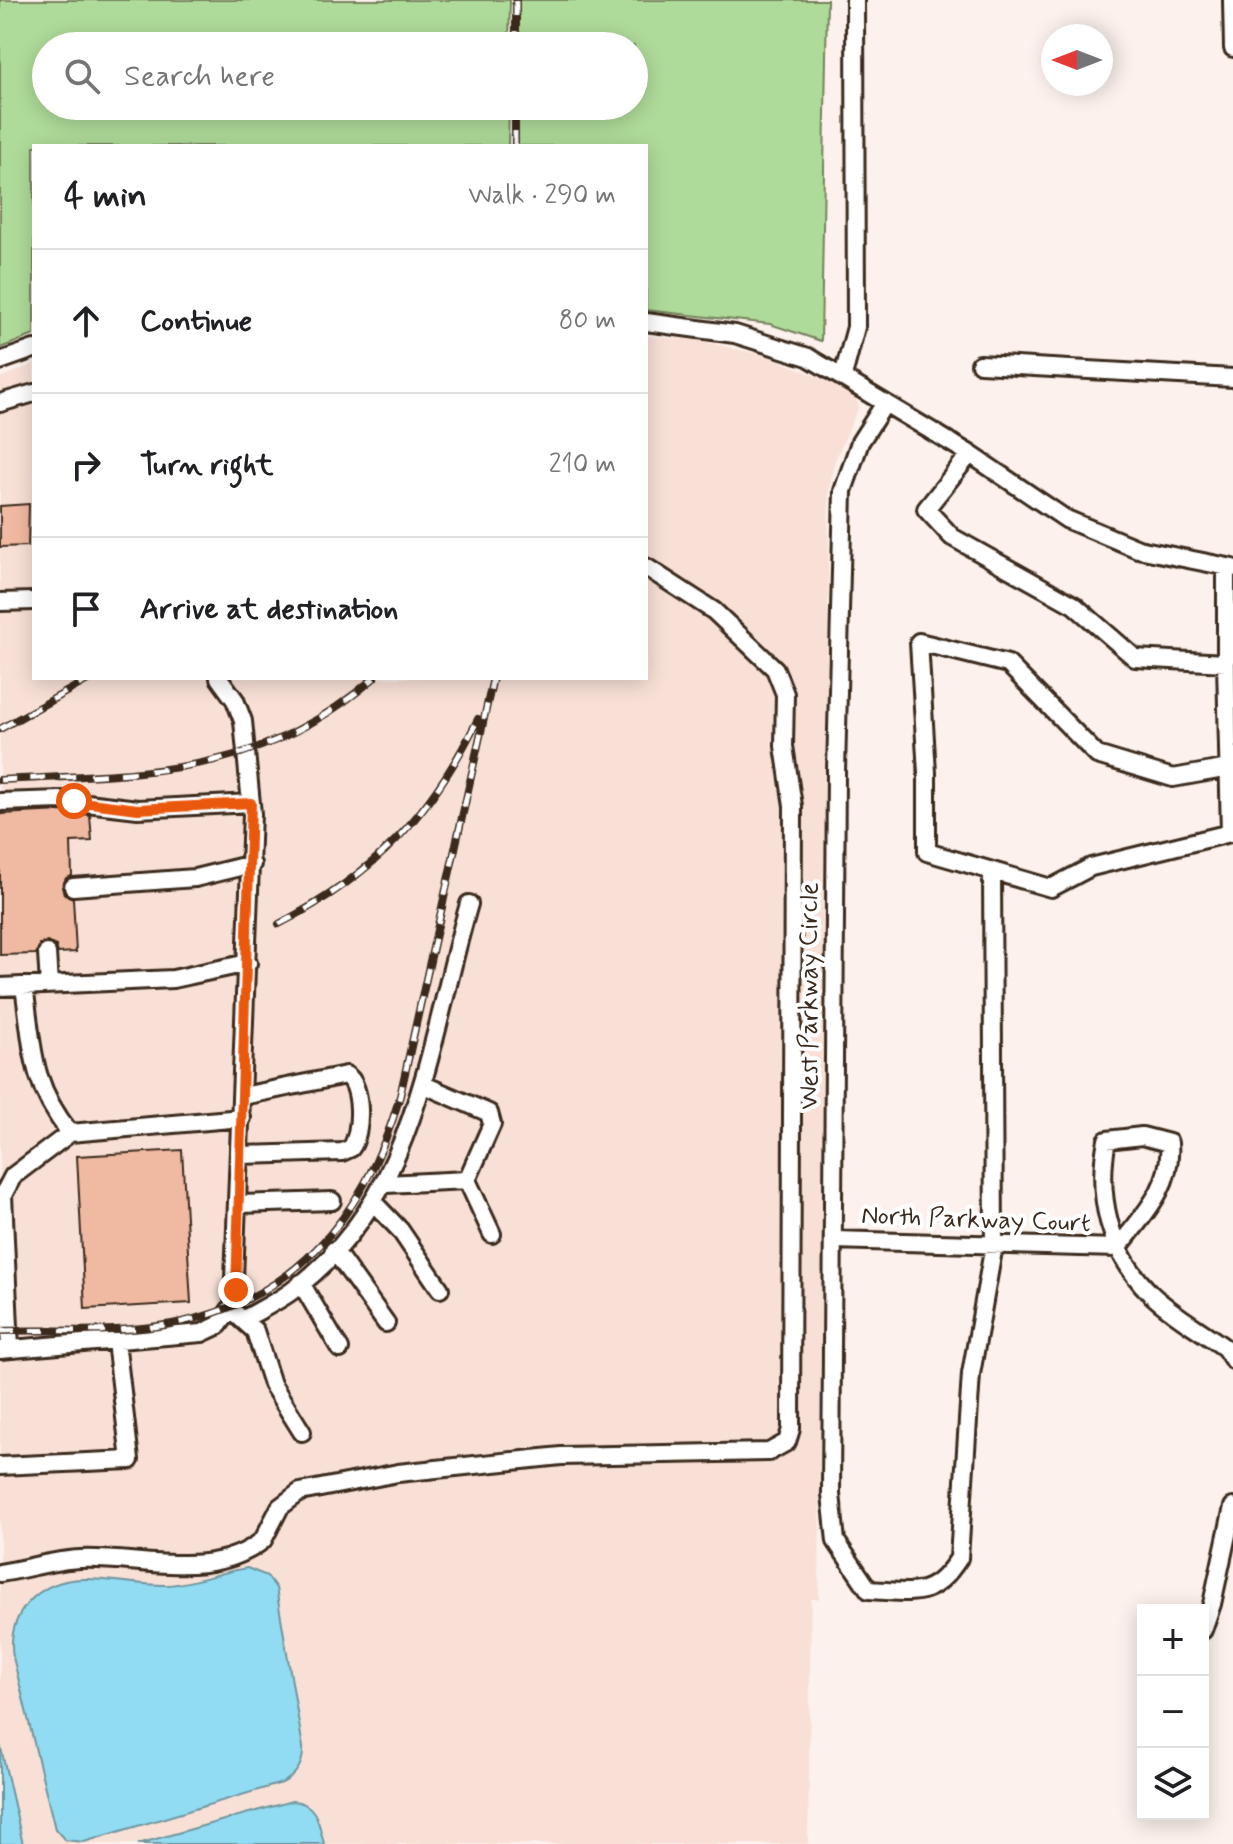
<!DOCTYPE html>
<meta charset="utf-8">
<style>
:root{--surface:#fff;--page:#f6f6f6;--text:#202124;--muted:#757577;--line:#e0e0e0}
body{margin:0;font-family:Mynerve,sans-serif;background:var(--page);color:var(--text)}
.controls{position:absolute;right:24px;bottom:24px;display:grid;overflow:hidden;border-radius:0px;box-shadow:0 4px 20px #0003}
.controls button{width:72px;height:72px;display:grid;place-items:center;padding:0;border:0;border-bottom:2px solid var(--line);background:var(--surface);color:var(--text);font:40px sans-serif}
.compass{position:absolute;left:1041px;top:24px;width:72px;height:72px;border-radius:50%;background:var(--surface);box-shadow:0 4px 20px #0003;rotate:270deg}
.stop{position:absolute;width:24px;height:24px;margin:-18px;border:6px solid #ea580c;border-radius:50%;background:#fff}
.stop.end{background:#ea580c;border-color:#fff;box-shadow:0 2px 8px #0008}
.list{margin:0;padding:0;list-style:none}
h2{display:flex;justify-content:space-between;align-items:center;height:104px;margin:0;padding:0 32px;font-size:34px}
h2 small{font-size:26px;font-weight:400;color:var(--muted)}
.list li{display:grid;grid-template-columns:52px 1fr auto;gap:24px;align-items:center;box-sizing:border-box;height:144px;padding:0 32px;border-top:2px solid var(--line)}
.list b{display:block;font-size:30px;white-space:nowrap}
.list em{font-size:26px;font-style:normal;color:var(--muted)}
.icon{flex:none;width:44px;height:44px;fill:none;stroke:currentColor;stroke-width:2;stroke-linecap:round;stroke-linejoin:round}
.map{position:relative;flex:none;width:1233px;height:1844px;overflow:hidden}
.search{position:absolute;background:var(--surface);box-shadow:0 4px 20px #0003;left:32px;top:32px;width:616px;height:88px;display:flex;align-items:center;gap:20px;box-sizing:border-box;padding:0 28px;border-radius:44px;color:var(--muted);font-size:30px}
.panel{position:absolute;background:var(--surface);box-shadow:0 4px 20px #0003;left:32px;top:144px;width:616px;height:536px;border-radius:0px}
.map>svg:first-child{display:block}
.built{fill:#f8e0d6}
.green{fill:#afdb9a;stroke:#75825c;stroke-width:2}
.water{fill:#91dcf2;stroke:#6f959d;stroke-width:2}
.building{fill:#efbaa1;stroke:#3b2a1e;stroke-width:2}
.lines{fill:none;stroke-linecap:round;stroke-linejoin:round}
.minor-casing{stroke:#3b2a1e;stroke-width:22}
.minor{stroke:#fff;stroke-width:16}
.rail-casing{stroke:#3b2a1e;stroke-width:8}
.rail{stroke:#fff;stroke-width:5;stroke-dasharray:15;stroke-linecap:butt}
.route{stroke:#ea580c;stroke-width:10}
.labels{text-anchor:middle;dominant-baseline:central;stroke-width:8;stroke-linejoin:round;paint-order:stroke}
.street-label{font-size:26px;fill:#3b2a1e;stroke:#fff}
</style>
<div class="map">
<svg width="1233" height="1844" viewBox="0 0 1233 1844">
<rect width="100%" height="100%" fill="#fcf1ec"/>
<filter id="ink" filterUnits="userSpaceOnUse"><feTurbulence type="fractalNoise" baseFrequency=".0125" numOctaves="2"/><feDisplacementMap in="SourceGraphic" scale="16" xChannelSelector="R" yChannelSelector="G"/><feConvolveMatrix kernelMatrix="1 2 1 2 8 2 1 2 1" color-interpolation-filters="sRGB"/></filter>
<g filter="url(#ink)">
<path class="built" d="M646,336L697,340L775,358L852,392L859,406L834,463L829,492L819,1599H811L808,1844H0V378L34,364V678H646Z"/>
<path class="green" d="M0,0H510L509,46H46V106H509L508,146H34V335L0,348Z
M519,0H827L821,341L770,324L646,310V146H518V106H634V46H519Z"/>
<path class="water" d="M247,1568L267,1576L276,1588L303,1747C304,1764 297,1775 282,1783L84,1842L65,1840L55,1829L13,1657C6,1614 38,1581 81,1579C110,1578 139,1586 168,1585C196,1583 220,1572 247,1568Z
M0,1744L22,1840L23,1844H0Z
M292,1801C317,1802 319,1824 324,1844H138Z"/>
<path class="building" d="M29,504L28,546L0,547V506Z
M63,811L90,815L92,841L71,842L72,876L66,878L62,887L64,894L73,898L76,952L58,953L56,946L47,942L40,944L36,954L0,955V814Z
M182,1150L191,1303L85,1309L77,1156Z"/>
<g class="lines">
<defs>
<path id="minor" d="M1232,0L1233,48
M646,322L735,334L808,357L970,454L1066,519L1138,549L1233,568
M0,361L34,349
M980,364L1233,378
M843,376L856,327L855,0
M0,403L34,393
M885,403L860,442L843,491L836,771L831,1494L836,1541L869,1590C915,1592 932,1600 959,1558L971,1374L994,1245L992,871
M970,454L926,509L952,537L1074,605L1135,658L1226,663V568
M0,602L34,601
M1226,663L1230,833L1091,867L1051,888L927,852V773L919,642L1008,664L1097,755L1173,778L1229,768
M0,802L61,800L138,809L251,803
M73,887L195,878L252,864
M47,953L49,985
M24,986C33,1048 30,1082 70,1133
M0,987L173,979L248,963
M422,1084L489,1113L492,1124L467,1180L492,1234
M241,1155L342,1152L351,1148C362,1134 363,1084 346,1075L243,1096
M386,1184L467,1180
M374,1203L400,1230L440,1289
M239,1204L332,1201
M833,1240L1118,1248
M1118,1248C1143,1215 1173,1187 1169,1143L1142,1136L1107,1140C1096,1195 1109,1252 1150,1293C1171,1314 1201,1330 1225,1348L1233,1360
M334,1250L386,1323
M301,1283L340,1349
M236,1314L255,1331L272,1384L302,1432
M244,1319C260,1310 277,1302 292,1291C417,1200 429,1040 469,904
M10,1349L3,1195L13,1176L70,1133L242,1118
M0,1350L202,1333L219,1325L233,1305L252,814L243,721L235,700L219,678
M0,1466L130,1460L116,1341
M0,1573C27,1569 53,1560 80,1559C139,1556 212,1582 263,1540L280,1507L300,1492L398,1473L561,1456L769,1452L787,1442L791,1429L793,806L784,746L785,694L775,669L714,611L646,567
M1203,1630L1212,1604L1233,1507"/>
</defs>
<use href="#minor" class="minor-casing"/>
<use href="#minor" class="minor"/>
<defs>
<path id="rail" d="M516,46V0
M515,146V106
M0,729L91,678
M0,780C144,772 258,779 374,678
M279,924C374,875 431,815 478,719
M0,1331C52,1329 107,1334 159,1326C291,1307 365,1218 400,1096L493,678"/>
</defs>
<use href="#rail" class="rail-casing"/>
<use href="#rail" class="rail"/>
</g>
</g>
<g class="lines" filter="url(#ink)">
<path class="route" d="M74,801L138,809L251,803L236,1290"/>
</g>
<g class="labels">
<g class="street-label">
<text transform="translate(810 996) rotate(-90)">West Parkway Circle</text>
<text transform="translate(976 1220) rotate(2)">North Parkway Court</text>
</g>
</g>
</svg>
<div class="controls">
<button>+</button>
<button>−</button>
<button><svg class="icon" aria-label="layers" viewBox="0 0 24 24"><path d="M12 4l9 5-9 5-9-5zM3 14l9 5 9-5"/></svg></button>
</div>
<svg class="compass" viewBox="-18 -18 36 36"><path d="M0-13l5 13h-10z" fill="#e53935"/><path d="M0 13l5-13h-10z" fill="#757577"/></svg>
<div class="stop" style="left:74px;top:801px"></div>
<div class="stop end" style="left:236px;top:1290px"></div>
<div class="search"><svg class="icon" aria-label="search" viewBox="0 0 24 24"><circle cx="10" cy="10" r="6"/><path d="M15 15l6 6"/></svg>Search here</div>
<section class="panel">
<h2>4 min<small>Walk · 290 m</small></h2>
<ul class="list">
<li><svg class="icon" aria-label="ahead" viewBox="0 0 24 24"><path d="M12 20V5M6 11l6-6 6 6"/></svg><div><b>Continue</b></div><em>80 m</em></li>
<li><svg class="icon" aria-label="right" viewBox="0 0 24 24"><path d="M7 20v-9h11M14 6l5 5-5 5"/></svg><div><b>Turn right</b></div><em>210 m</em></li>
<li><svg class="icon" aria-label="arrive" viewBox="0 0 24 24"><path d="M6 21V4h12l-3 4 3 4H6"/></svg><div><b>Arrive at destination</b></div></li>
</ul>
</section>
</div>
